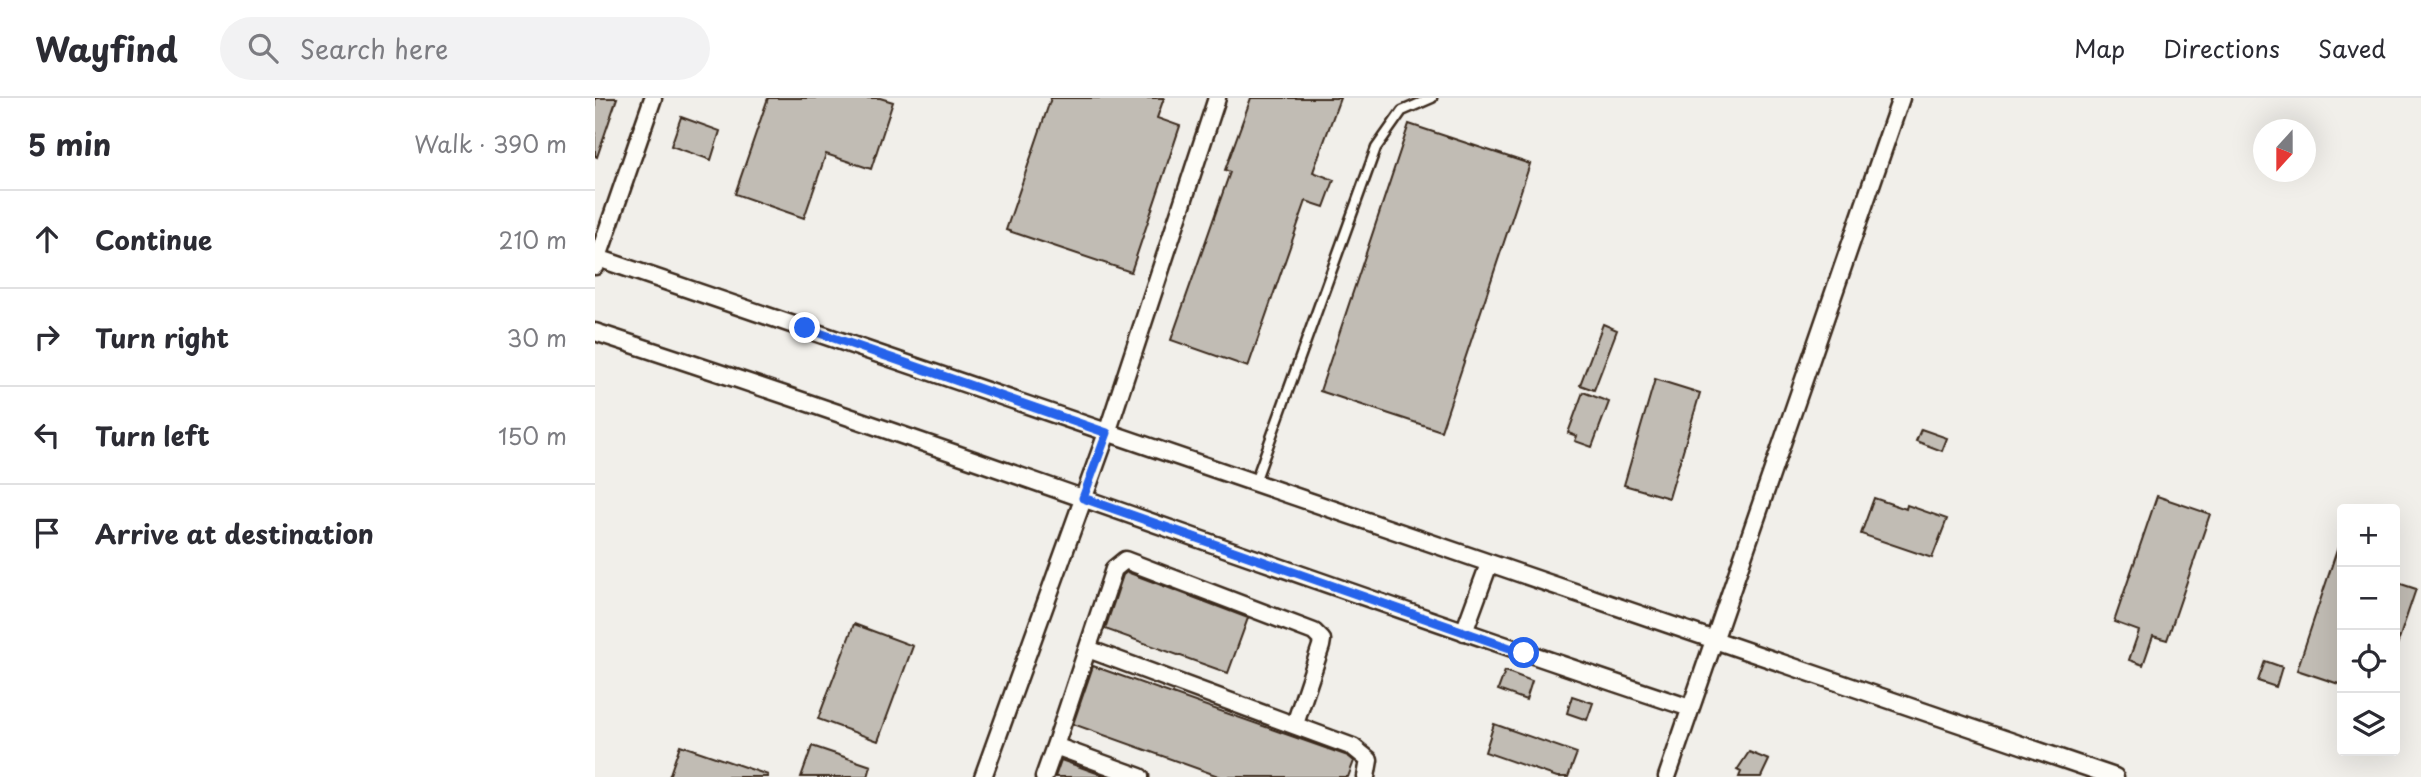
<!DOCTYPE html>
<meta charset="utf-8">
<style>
:root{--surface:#fff;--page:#f2f2f3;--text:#2b2b33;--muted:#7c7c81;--line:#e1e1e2}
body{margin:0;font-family:"Playpen Sans",sans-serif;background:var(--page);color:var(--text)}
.controls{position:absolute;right:21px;bottom:21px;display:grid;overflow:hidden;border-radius:7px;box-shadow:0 7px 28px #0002}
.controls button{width:63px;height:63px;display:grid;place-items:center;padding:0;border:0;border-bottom:2px solid var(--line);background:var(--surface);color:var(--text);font:35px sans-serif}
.compass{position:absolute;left:1658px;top:21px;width:63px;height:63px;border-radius:50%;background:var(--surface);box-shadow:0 7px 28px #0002;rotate:201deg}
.stop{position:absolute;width:21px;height:21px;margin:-16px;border:5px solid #2563eb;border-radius:50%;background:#fff}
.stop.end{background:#2563eb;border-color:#fff;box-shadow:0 2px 7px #0008}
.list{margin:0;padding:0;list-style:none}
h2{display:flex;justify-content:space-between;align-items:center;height:91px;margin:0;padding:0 28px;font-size:30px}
h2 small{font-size:23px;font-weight:400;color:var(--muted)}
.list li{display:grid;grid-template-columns:46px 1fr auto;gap:21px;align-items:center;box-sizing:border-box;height:98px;padding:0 28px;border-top:2px solid var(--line)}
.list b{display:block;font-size:26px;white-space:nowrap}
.list em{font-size:23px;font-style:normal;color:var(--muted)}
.icon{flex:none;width:38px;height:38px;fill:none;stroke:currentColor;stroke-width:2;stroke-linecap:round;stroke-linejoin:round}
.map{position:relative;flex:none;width:1826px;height:679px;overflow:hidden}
header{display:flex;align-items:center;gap:42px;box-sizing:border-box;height:98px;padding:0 35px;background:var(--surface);border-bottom:2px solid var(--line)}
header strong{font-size:33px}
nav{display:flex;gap:38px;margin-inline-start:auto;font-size:24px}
.search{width:490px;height:63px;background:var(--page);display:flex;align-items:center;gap:18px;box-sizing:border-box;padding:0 24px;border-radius:38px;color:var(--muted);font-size:26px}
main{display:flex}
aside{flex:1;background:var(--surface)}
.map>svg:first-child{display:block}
.building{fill:#c1bcb4;stroke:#3b2a1e;stroke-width:2}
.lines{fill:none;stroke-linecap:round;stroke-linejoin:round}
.service-casing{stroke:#3b2a1e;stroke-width:13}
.minor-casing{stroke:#3b2a1e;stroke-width:21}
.service{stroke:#fdfcf7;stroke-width:8}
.minor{stroke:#fdfcf7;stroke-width:16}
.route{stroke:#2563eb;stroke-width:9}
</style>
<header>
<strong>Wayfind</strong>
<div class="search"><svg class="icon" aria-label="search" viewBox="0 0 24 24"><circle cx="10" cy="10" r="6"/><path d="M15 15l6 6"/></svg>Search here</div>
<nav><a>Map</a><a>Directions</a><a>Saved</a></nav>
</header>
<main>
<aside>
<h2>5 min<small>Walk · 390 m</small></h2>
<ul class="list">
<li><svg class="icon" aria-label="ahead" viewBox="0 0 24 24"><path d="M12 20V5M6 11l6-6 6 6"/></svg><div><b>Continue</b></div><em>210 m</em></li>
<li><svg class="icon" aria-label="right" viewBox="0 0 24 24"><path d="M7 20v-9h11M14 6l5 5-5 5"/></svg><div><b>Turn right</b></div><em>30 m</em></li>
<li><svg class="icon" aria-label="left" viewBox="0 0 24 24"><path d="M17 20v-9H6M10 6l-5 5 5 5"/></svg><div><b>Turn left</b></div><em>150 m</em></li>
<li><svg class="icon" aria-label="arrive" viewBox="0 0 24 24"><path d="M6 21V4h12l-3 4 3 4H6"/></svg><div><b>Arrive at destination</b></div></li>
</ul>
</aside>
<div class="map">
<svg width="1826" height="679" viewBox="0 0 1826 679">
<rect width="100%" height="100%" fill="#f1efea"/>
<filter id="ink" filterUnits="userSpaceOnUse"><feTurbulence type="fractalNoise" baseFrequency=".0143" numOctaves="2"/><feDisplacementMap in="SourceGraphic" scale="14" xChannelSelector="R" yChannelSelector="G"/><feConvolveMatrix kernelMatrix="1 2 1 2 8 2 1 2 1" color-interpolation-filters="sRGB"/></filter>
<g filter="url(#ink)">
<path class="building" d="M0,0H22L2,59L0,58Z
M173,0H285L298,4L276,71L231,56L209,120L140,96Z
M456,0H569L562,20L585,28L536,174L411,132Z
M656,0H745L718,74L739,82L729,109L711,103L653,269L576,242L635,74L630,72Z
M86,19L125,33L116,62L76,48Z
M814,26L935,66L846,333L725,293Z
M1008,226L1022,232L999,292L985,287Z
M1060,281L1105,295L1074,400L1029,387Z
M988,294L1014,304L997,349L980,343L982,338L973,335Z
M1326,331L1352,340L1347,353L1321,343Z
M1562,398L1615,416L1572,542L1558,538L1548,567L1534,562L1544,533L1519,524Z
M1279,400L1311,411L1312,407L1352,421L1337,460L1266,436Z
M1745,443H1747V587L1702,572Z
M532,474L653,520L633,575L510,531L528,477Z
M1800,484L1821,491L1802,547L1800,546Z
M259,526L318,548L283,643L223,621Z
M1670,563L1687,569L1681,589L1663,583Z
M498,568L753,658L759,663L753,679H626L478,626Z
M910,573L937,583L931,602L903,592Z
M977,598L998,605L992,622L972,615Z
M899,626L982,655L973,679H962L890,654Z
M85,647L173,677V679H74Z
M217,648L276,668L273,679H206Z
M1154,654L1174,662L1166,679H1144L1146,674L1142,672Z
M466,662L510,678V679H460Z"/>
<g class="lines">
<defs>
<path id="service" d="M660,384L781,50L807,13L837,0"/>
<path id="minor" d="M0,159L1520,679
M0,168L58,0
M0,234C367,353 729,489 1095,610
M869,534L894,466
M493,551L758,649L774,662L771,679
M388,679L512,335L622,0
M449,679L460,648
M545,679L460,648L519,471L530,462L719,534L727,542L726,548L700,626
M1072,679L1306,0"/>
</defs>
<use href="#service" class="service-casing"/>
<use href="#minor" class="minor-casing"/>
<use href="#service" class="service"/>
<use href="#minor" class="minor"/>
</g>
</g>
<g class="lines" filter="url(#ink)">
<path class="route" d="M210,230L512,335L488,400L929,555"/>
</g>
</svg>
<div class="controls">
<button>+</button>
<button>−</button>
<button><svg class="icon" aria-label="locate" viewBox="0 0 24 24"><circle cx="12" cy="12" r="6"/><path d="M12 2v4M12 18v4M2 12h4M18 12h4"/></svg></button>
<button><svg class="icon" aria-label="layers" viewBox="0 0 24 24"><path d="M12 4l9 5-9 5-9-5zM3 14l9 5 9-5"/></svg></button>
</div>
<svg class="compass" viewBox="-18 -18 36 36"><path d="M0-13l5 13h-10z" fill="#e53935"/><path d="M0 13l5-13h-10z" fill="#7c7c81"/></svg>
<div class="stop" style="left:929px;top:555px"></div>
<div class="stop end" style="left:210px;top:230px"></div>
</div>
</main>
